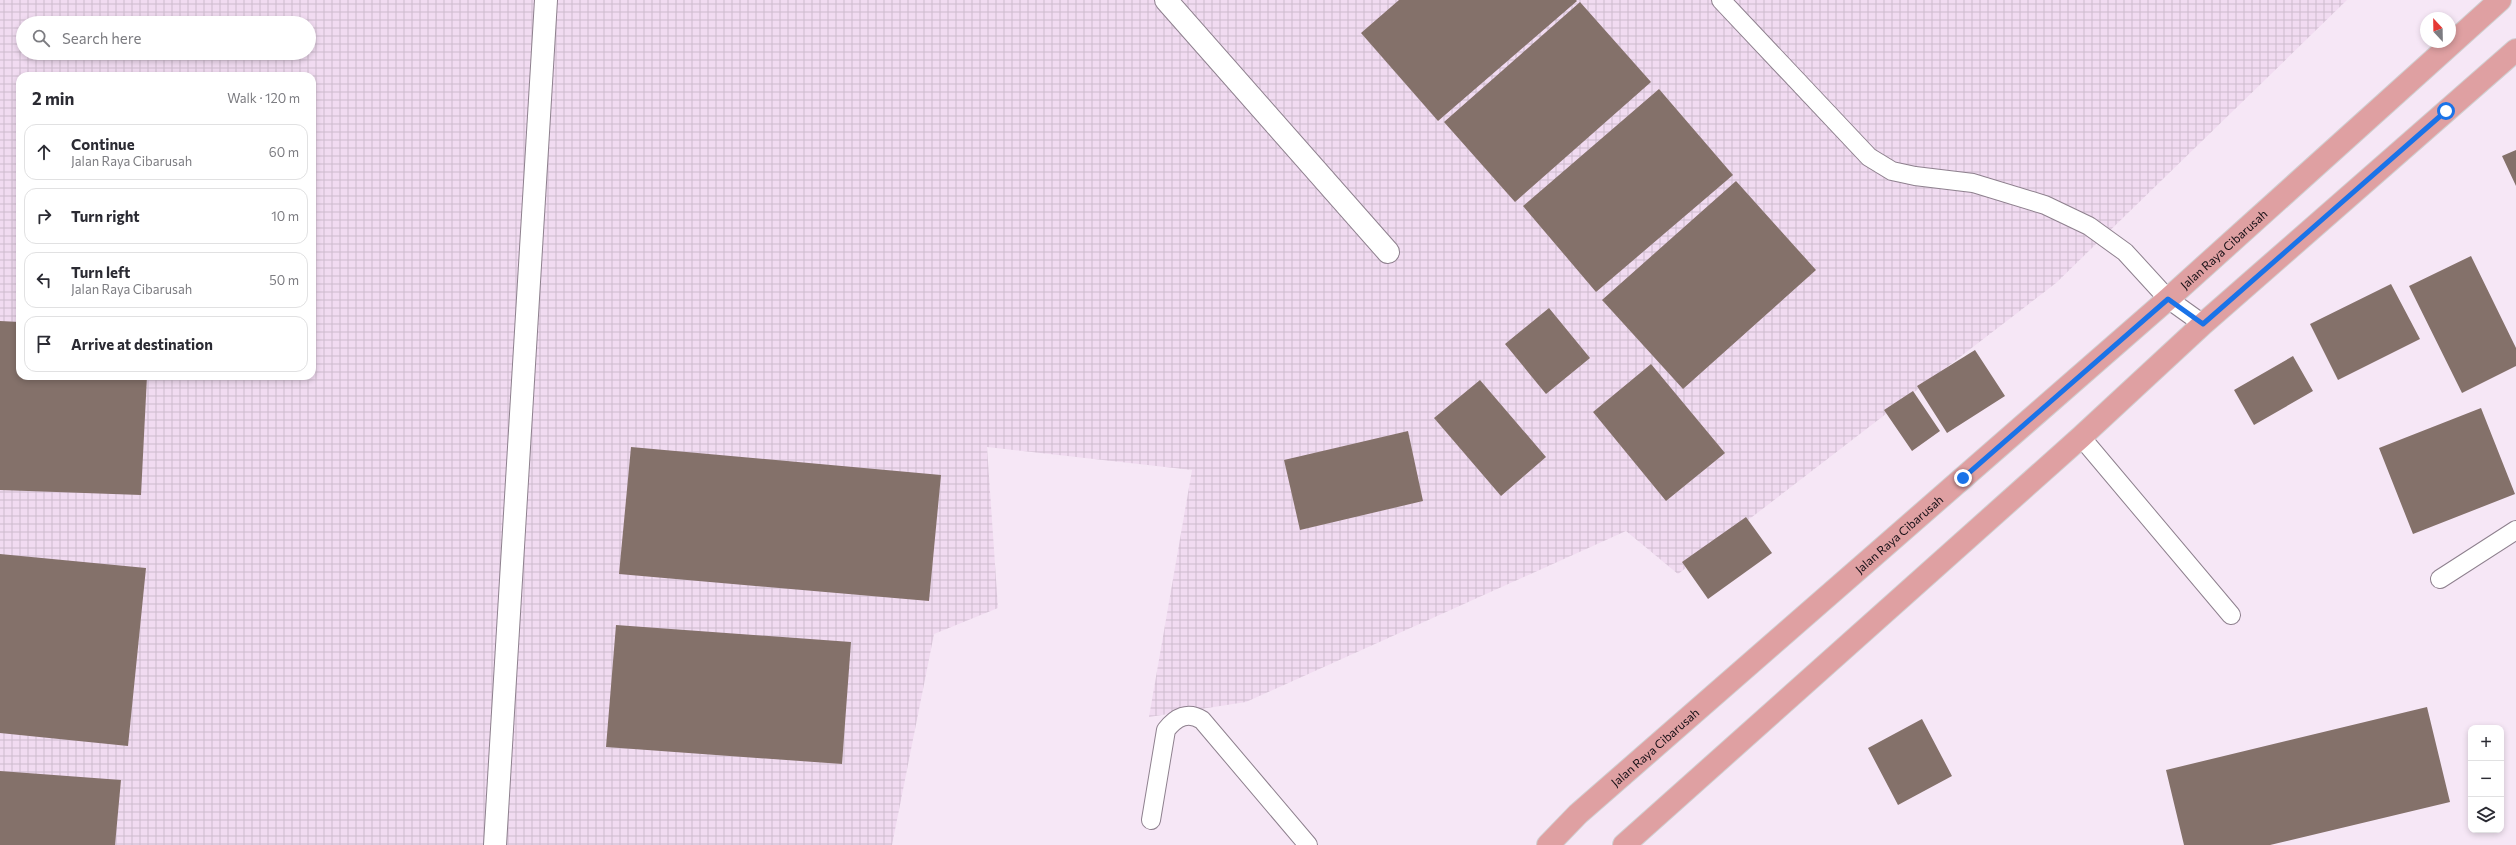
<!DOCTYPE html>
<meta charset="utf-8">
<style>
:root{--surface:#fff;--page:#f7f7f7;--text:#2b2b33;--muted:#7c7c81;--line:#e1e1e2}
body{margin:0;font-family:Commissioner,sans-serif;background:var(--page);color:var(--text)}
.controls{position:absolute;right:12px;bottom:12px;display:grid;overflow:hidden;border-radius:8px;box-shadow:0 2px 6px #0003}
.controls button{width:36px;height:36px;display:grid;place-items:center;padding:0;border:0;border-bottom:1px solid var(--line);background:var(--surface);color:var(--text);font:20px sans-serif}
.compass{position:absolute;left:2420px;top:12px;width:36px;height:36px;border-radius:50%;background:var(--surface);box-shadow:0 2px 6px #0003;rotate:338deg}
.stop{position:absolute;width:12px;height:12px;margin:-9px;border:3px solid #1a73e8;border-radius:50%;background:#fff}
.stop.end{background:#1a73e8;border-color:#fff;box-shadow:0 1px 4px #0008}
.list{margin:0;padding:0;list-style:none}
h2{display:flex;justify-content:space-between;align-items:center;height:52px;margin:0;padding:0 16px;font-size:17px}
h2 small{font-size:13px;font-weight:400;color:var(--muted)}
.list li{display:grid;grid-template-columns:26px 1fr auto;gap:12px;align-items:center;box-sizing:border-box;height:56px;margin:0 8px 8px;padding:0 8px;border:1px solid var(--line);border-radius:12px}
.list b{display:block;font-size:15px;white-space:nowrap}
.list p{margin:0;font-size:13px;white-space:nowrap;color:var(--muted)}
.list em{font-size:13px;font-style:normal;color:var(--muted)}
.icon{flex:none;width:22px;height:22px;fill:none;stroke:currentColor;stroke-width:2;stroke-linecap:round;stroke-linejoin:round}
.map{position:relative;flex:none;width:2516px;height:845px;overflow:hidden}
.search{position:absolute;background:var(--surface);box-shadow:0 2px 6px #0003;left:16px;top:16px;width:300px;height:44px;display:flex;align-items:center;gap:10px;box-sizing:border-box;padding:0 14px;border-radius:22px;color:var(--muted);font-size:15px}
.panel{position:absolute;background:var(--surface);box-shadow:0 2px 6px #0003;left:16px;top:72px;width:300px;height:308px;border-radius:12px}
.map>svg:first-child{display:block}
.industrial{fill:url(#industrial-grid);fill-rule:evenodd}
.building{fill:#84716a}
.lines{fill:none;stroke-linecap:round;stroke-linejoin:round}
.service-casing{stroke:#8e808e;stroke-width:20}
.minor-casing{stroke:#8e808e;stroke-width:24}
.primary-casing{stroke:#d0cfd0;stroke-width:24}
.service{stroke:#fff;stroke-width:18}
.minor{stroke:#fff;stroke-width:22}
.primary{stroke:#dfa0a2;stroke-width:22}
.route{stroke:#1a73e8;stroke-width:5}
.labels{text-anchor:middle;dominant-baseline:central;stroke-width:4;stroke-linejoin:round;paint-order:stroke}
.street-label{font-size:12px;fill:#140e14;stroke:#f6e7f6}
</style>
<div class="map">
<svg width="2516" height="845" viewBox="0 0 2516 845">
<defs>
<pattern id="industrial-grid" width="8" height="8" patternUnits="userSpaceOnUse"><rect width="8" height="8" fill="#f1dbf1"/><path d="M0 4h8M4 0v8" fill="none" stroke="#cebbce"/></pattern>
</defs>
<rect width="100%" height="100%" fill="#f6e7f6"/>
<path class="industrial" d="M0,0H2347L2056,283L1678,574L1626,531L1246,702L1149,717L1192,470L987,447L998,608L934,634L892,845H0ZM23,23H309V53H23ZM20,76H312V376H20Z"/>
<path class="building" d="M1399,0H1576L1577,1L1438,121L1361,33Z
M1580,2L1651,82L1515,202L1444,122Z
M1659,89L1733,175L1596,292L1523,206Z
M2516,150V186L2502,156Z
M1736,181L1816,270L1683,389L1602,300Z
M2471,256L2516,348V366L2462,393L2409,286Z
M2391,284L2420,339L2338,380L2310,324Z
M1549,308L1590,358L1546,394L1505,344Z
M0,321L20,322V376H147L141,495L0,490Z
M1975,350L2005,396L1947,433L1917,386Z
M2293,356L2313,391L2254,425L2234,390Z
M1651,364L1725,453L1666,501L1593,412Z
M1480,380L1546,457L1501,496L1434,418Z
M1913,391L1940,431L1912,451L1884,410Z
M2481,408L2515,494L2413,534L2379,448Z
M1408,431L1423,501L1300,530L1284,460Z
M631,447L941,475L929,601L619,574Z
M1746,517L1772,553L1708,599L1682,562Z
M0,554L146,568L128,746L0,733Z
M616,625L851,642L842,764L606,747Z
M2427,707L2450,802L2270,845H2184L2166,770Z
M1922,719L1952,776L1898,805L1868,748Z
M0,771L121,780L115,845H0Z"/>
<g class="lines">
<defs>
<path id="service" d="M1721,0L1869,157L1892,171L1915,176L1973,183L2045,205L2089,226L2125,252L2168,299L2203,324
M2081,437L2231,615
M2440,579L2516,530
M1151,820L1166,730C1176,717 1188,711 1202,720L1308,845"/>
<path id="minor" d="M1166,0L1388,252
M495,845L546,0"/>
<g id="primary">
<path id="s1" d="M1548,845L1578,814L2168,299L2500,0"/>
<path d="M1624,845L2081,437L2203,324L2516,50"/>
</g>
</defs>
<use href="#service" class="service-casing"/>
<use href="#minor" class="minor-casing"/>
<use href="#primary" class="primary-casing"/>
<use href="#service" class="service"/>
<use href="#minor" class="minor"/>
<use href="#primary" class="primary"/>
</g>
<g class="lines">
<path class="route" d="M1963,478L2168,299L2203,324L2446,111"/>
</g>
<g class="labels">
<g class="street-label">
<text stroke="none"><textPath href="#s1" startOffset="901">Jalan Raya Cibarusah</textPath></text>
<text stroke="none"><textPath href="#s1" startOffset="469">Jalan Raya Cibarusah</textPath></text>
<text stroke="none"><textPath href="#s1" startOffset="145">Jalan Raya Cibarusah</textPath></text>
</g>
</g>
</svg>
<div class="controls">
<button>+</button>
<button>−</button>
<button><svg class="icon" aria-label="layers" viewBox="0 0 24 24"><path d="M12 4l9 5-9 5-9-5zM3 14l9 5 9-5"/></svg></button>
</div>
<svg class="compass" viewBox="-18 -18 36 36"><path d="M0-13l5 13h-10z" fill="#e53935"/><path d="M0 13l5-13h-10z" fill="#7c7c81"/></svg>
<div class="stop" style="left:2446px;top:111px"></div>
<div class="stop end" style="left:1963px;top:478px"></div>
<div class="search"><svg class="icon" aria-label="search" viewBox="0 0 24 24"><circle cx="10" cy="10" r="6"/><path d="M15 15l6 6"/></svg>Search here</div>
<section class="panel">
<h2>2 min<small>Walk · 120 m</small></h2>
<ul class="list">
<li><svg class="icon" aria-label="ahead" viewBox="0 0 24 24"><path d="M12 20V5M6 11l6-6 6 6"/></svg><div><b>Continue</b><p>Jalan Raya Cibarusah</p></div><em>60 m</em></li>
<li><svg class="icon" aria-label="right" viewBox="0 0 24 24"><path d="M7 20v-9h11M14 6l5 5-5 5"/></svg><div><b>Turn right</b></div><em>10 m</em></li>
<li><svg class="icon" aria-label="left" viewBox="0 0 24 24"><path d="M17 20v-9H6M10 6l-5 5 5 5"/></svg><div><b>Turn left</b><p>Jalan Raya Cibarusah</p></div><em>50 m</em></li>
<li><svg class="icon" aria-label="arrive" viewBox="0 0 24 24"><path d="M6 21V4h12l-3 4 3 4H6"/></svg><div><b>Arrive at destination</b></div></li>
</ul>
</section>
</div>
